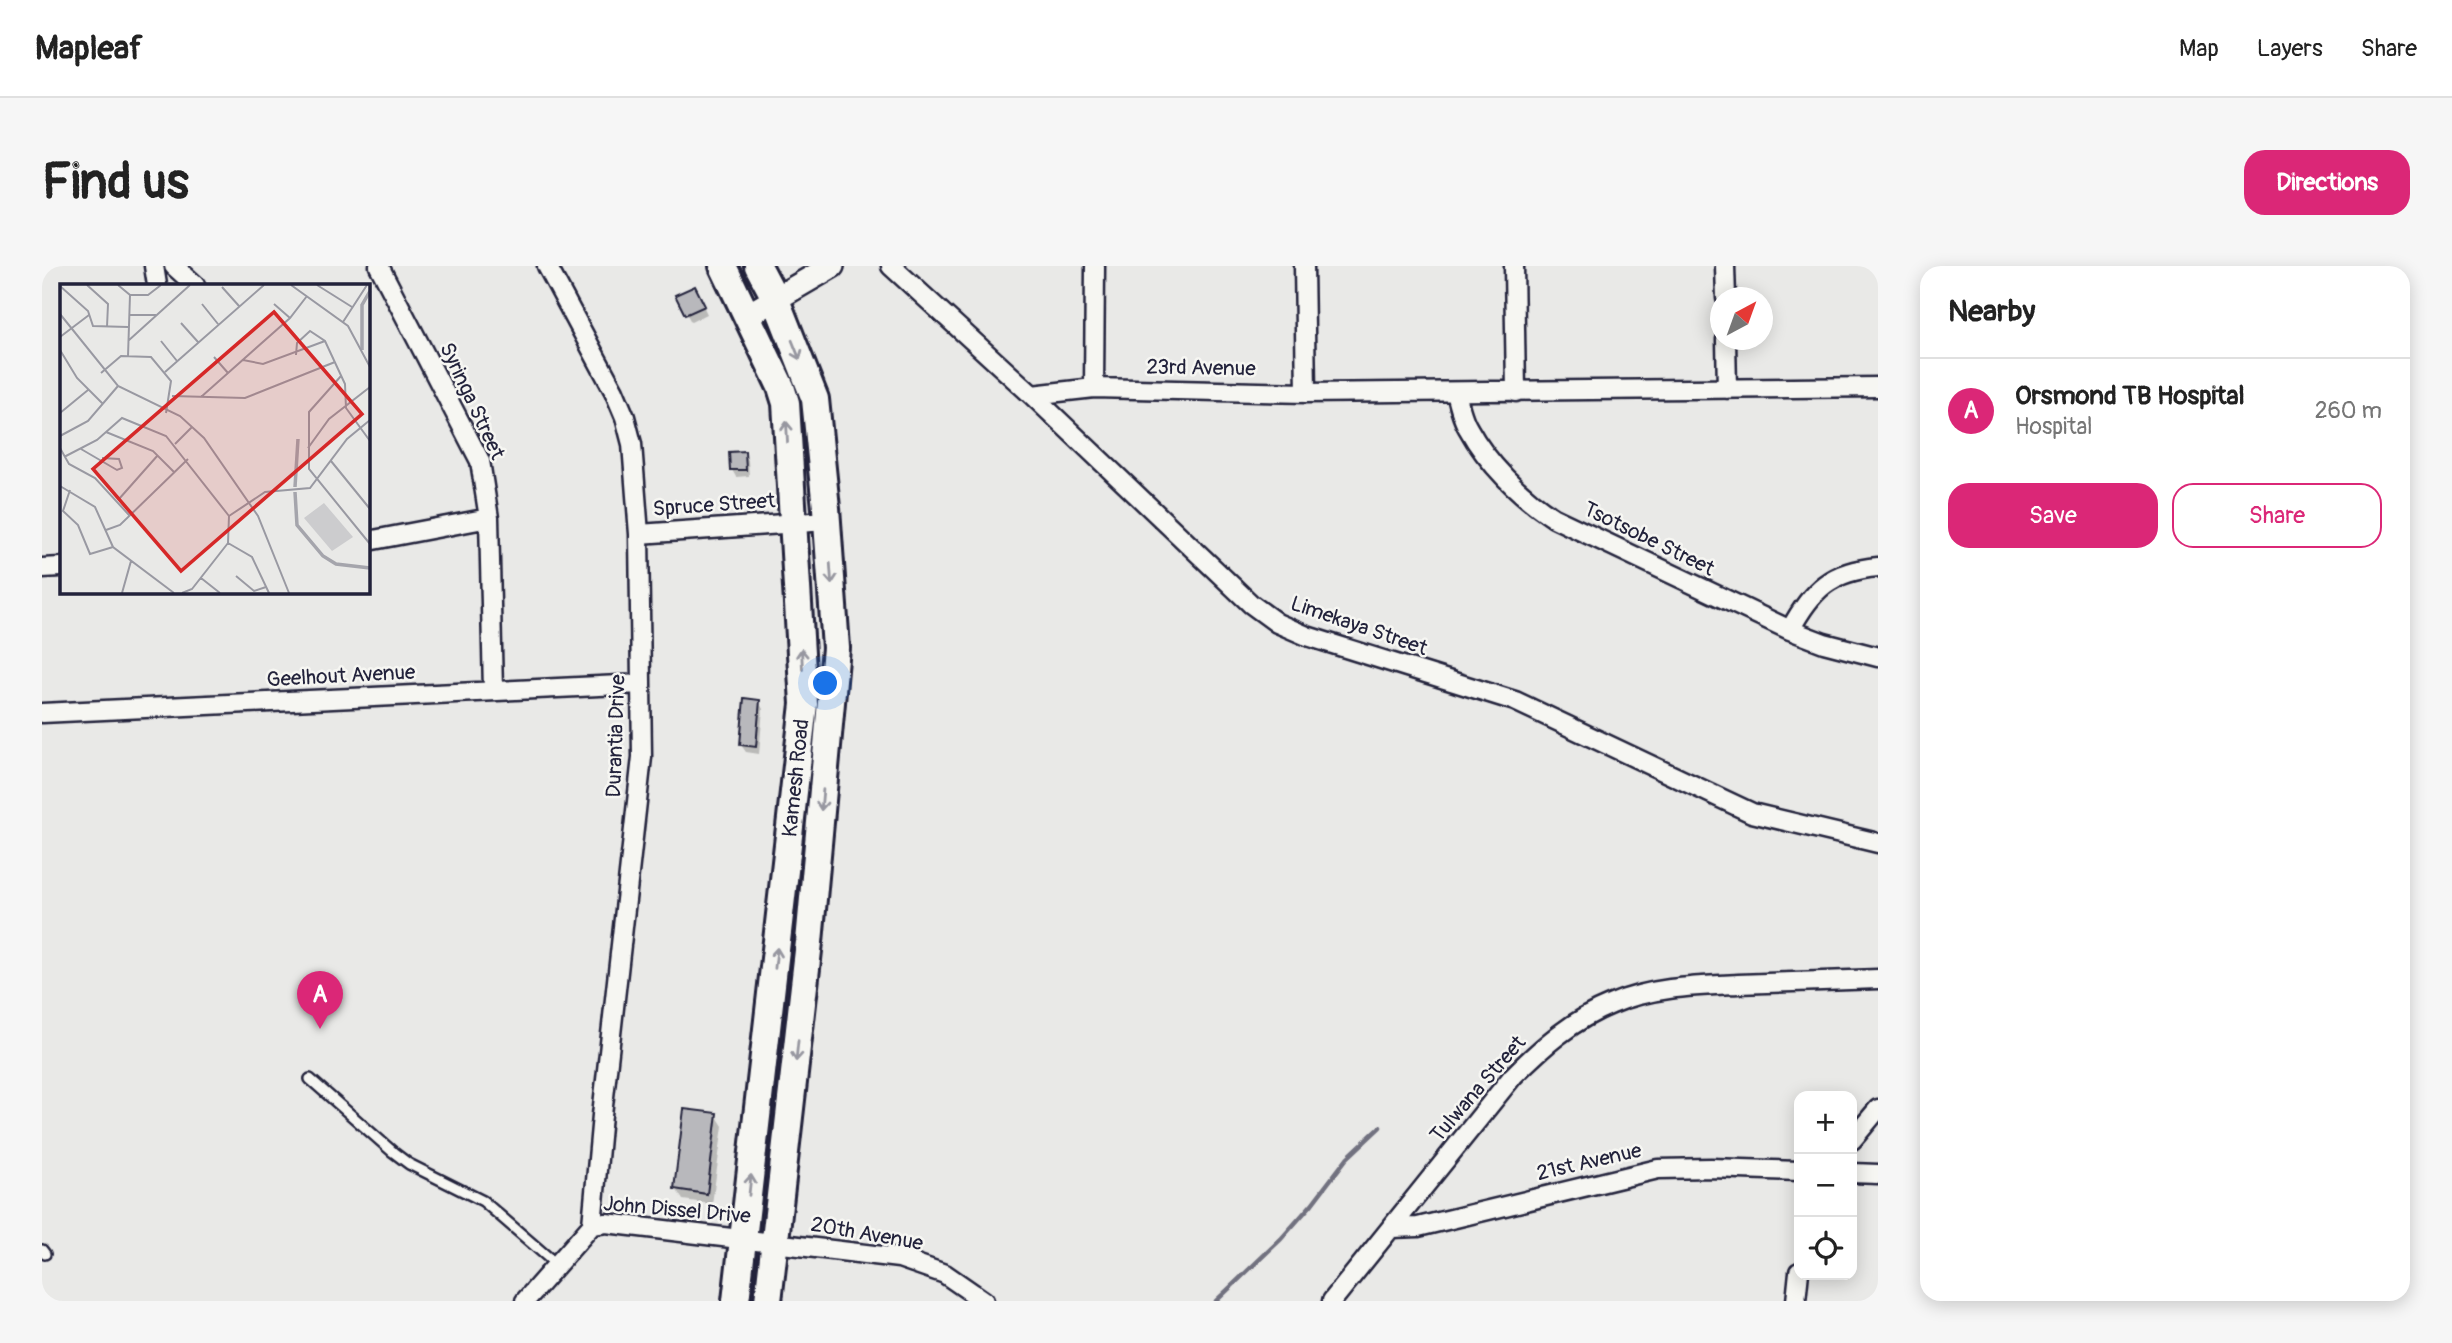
<!DOCTYPE html>
<meta charset="utf-8">
<style>
:root{--surface:#fff;--page:#f6f6f6;--text:#222;--muted:#767676;--line:#e0e0e0;--accent:#db2777}
body{margin:0;font-family:Pangolin,sans-serif;background:var(--page);color:var(--text)}
.controls{position:absolute;right:21px;bottom:21px;display:grid;overflow:hidden;border-radius:14px;box-shadow:0 4px 18px #0003}
.controls button{width:63px;height:63px;display:grid;place-items:center;padding:0;border:0;border-bottom:2px solid var(--line);background:var(--surface);color:var(--text);font:35px sans-serif}
.compass{position:absolute;left:1668px;top:21px;width:63px;height:63px;border-radius:50%;background:var(--surface);box-shadow:0 4px 18px #0003;rotate:41deg}
.you{position:absolute;left:784px;top:418px;width:24px;height:24px;margin:-18px;border:5px solid #fff;border-radius:50%;background:#1a73e8;box-shadow:0 0 0 10px #1a73e833}
.badge{display:grid;place-items:center;width:46px;height:46px;border-radius:50%;background:var(--accent);color:#fff;font-size:23px;font-weight:700}
.pin{position:absolute;translate:-50% -58px;filter:drop-shadow(0 2px 4px #0008)}
.pin::after{content:'';position:absolute;top:37px;width:24px;height:21px;background:inherit;clip-path:polygon(0 0,100% 0,50% 100%)}
.list{margin:0;padding:0;list-style:none}
h2{display:flex;justify-content:space-between;align-items:center;height:91px;margin:0;padding:0 28px;font-size:30px}
h2 small{font-size:23px;font-weight:400;color:var(--muted)}
.list li{display:grid;grid-template-columns:46px 1fr auto;gap:21px;align-items:center;box-sizing:border-box;height:105px;padding:0 28px;border-top:2px solid var(--line)}
.list b{display:block;font-size:26px;white-space:nowrap}
.list p{margin:0;font-size:23px;white-space:nowrap;color:var(--muted)}
.list em{font-size:23px;font-style:normal;color:var(--muted)}
.actions{display:flex;gap:14px;padding:21px 28px}
.actions a{flex:1;padding:16px 0;border:2px solid var(--accent);border-radius:21px;text-align:center;font-size:24px;color:var(--accent)}
.actions .main{background:var(--accent);color:#fff}
.icon{flex:none;width:38px;height:38px;fill:none;stroke:currentColor;stroke-width:2;stroke-linecap:round;stroke-linejoin:round}
.map{position:relative;flex:none;width:1836px;height:1035px;overflow:hidden;border-radius:21px}
header{display:flex;align-items:center;gap:42px;box-sizing:border-box;height:98px;padding:0 35px;background:var(--surface);border-bottom:2px solid var(--line)}
header strong{font-size:33px}
nav{display:flex;gap:38px;margin-inline-start:auto;font-size:24px}
.intro{display:flex;align-items:center;justify-content:space-between;box-sizing:border-box;height:168px;padding:0 42px}
h1{margin:0;font-size:49px}
.button{padding:18px 32px;border-radius:21px;background:var(--accent);color:#fff;font-size:24px;font-weight:700}
main{display:flex;gap:42px;padding:0 42px}
aside{flex:1;background:var(--surface);border-radius:21px;box-shadow:0 4px 18px #0003}
.map>svg:first-child{display:block}
.shadow{fill:#0003}
.lines{fill:none;stroke-linecap:round;stroke-linejoin:round}
.stream{stroke:#71717f;stroke-width:4.5}
.building{fill:#b8b8bc;stroke:#22223b;stroke-width:2}
.service-casing{stroke:#22223b;stroke-width:14}
.minor-casing{stroke:#22223b;stroke-width:23}
.tertiary-casing{stroke:#22223b;stroke-width:28}
.secondary-casing{stroke:#22223b;stroke-width:32}
.service{stroke:#f6f6f2;stroke-width:9}
.minor{stroke:#f6f6f2;stroke-width:18}
.tertiary{stroke:#f6f6f2;stroke-width:23}
.secondary{stroke:#f6f6f2;stroke-width:26}
.oneway{stroke:#9797a0}
.labels{text-anchor:middle;dominant-baseline:central;stroke-width:5;stroke-linejoin:round;paint-order:stroke}
.street-label{font-size:21px;fill:#22223b;stroke:#f6f6f2}
.inset-river{fill:none;stroke:#a5a5ac;stroke-width:3.5}
.inset-road{fill:none;stroke:#9999a2;stroke-width:2}
.view{fill:#d62828;fill-opacity:0.15;stroke:#d62828;stroke-width:3.5}
.inset-edge{fill:none;stroke:#22223b;stroke-width:3.5}
</style>
<header>
<strong>Mapleaf</strong>
<nav><a>Map</a><a>Layers</a><a>Share</a></nav>
</header>
<div class="intro"><h1>Find us</h1><a class="button">Directions</a></div>
<main>
<div class="map">
<svg width="1836" height="1035" viewBox="0 0 1836 1035">
<rect width="100%" height="100%" fill="#e9e9e7"/>
<filter id="ink" filterUnits="userSpaceOnUse"><feTurbulence type="fractalNoise" baseFrequency=".0143" numOctaves="2"/><feDisplacementMap in="SourceGraphic" scale="14" xChannelSelector="R" yChannelSelector="G"/><feConvolveMatrix kernelMatrix="1 2 1 2 8 2 1 2 1" color-interpolation-filters="sRGB"/></filter>
<g filter="url(#ink)">
<path class="shadow" d="M656,29L665,48L649,56L635,30Z
M702,187L706,194L707,210L694,211L690,204Z
M717,436L721,443L717,488L704,486L699,479Z
M674,849L681,860L670,938L641,934L634,923Z"/>
<g class="lines">
<path class="stream" d="M1174,1035L1239,973L1270,938L1305,892L1338,861"/>
</g>
<path class="building" d="M653,20L663,40L643,49L633,29Z
M703,185L704,204H688L687,186Z
M702,432L718,434L714,481L698,479Z
M642,843L675,847L665,928L632,923Z"/>
<g class="lines">
<defs>
<path id="service" d="M268,813L351,886L367,898L441,935L515,999
M0,984L3,988"/>
<path id="minor" d="M112,0L115,19
M132,0L153,19
M337,0L438,195L447,252L451,425
M505,0L572,125L583,151L590,178L597,268L600,491L560,849L550,959
M849,0L990,129L1209,338L1235,357L1265,370L1473,435L1710,547L1836,577
M1262,0L1264,127
M1472,0L1474,126
M1683,0L1684,32
M1684,74L1685,123
M1052,122L1053,0
M1414,126C1417,139 1420,152 1426,162C1445,197 1479,231 1512,252L1748,364L1782,377L1836,391
M990,129L1052,122L1264,127L1836,121
M597,268L785,255
M326,275L447,252
M0,302L19,301
M1748,364C1770,323 1789,305 1836,301
M0,447L599,418
M1810,874L1836,843
M1810,907L1836,908
M1350,962L1376,961L1616,903L1669,902L1757,905
M483,1035L550,959L564,957L857,992L903,1008L942,1035
M1290,1035L1471,810C1500,781 1530,754 1570,738C1610,721 1654,720 1696,718C1743,716 1789,715 1836,713
M1754,1035L1757,1006"/>
<path id="tertiary" d="M706,49L790,0"/>
<path id="secondary" d="M681,0L739,121L744,137L762,438L694,1035
M716,0L734,34L773,133L784,242L794,382L767,676L726,1035"/>
</defs>
<use href="#service" class="service-casing"/>
<use href="#minor" class="minor-casing"/>
<use href="#tertiary" class="tertiary-casing"/>
<use href="#secondary" class="secondary-casing"/>
<use href="#service" class="service"/>
<use href="#minor" class="minor"/>
<use href="#tertiary" class="tertiary"/>
<use href="#secondary" class="secondary"/>
</g>
<defs><path id="oneway-shaft" d="M-6 0H5M1.5-3L5.5 0L1.5 3" fill="none" stroke-width="1.6" stroke-linecap="round" stroke-linejoin="round" transform="scale(1.75)"/></defs>
<g class="oneway">
<use href="#oneway-shaft" transform="translate(754 84) rotate(68)"/>
<use href="#oneway-shaft" transform="translate(745 166) rotate(-93)"/>
<use href="#oneway-shaft" transform="translate(789 308) rotate(86)"/>
<use href="#oneway-shaft" transform="translate(760 393) rotate(-93)"/>
<use href="#oneway-shaft" transform="translate(780 534) rotate(95)"/>
<use href="#oneway-shaft" transform="translate(734 692) rotate(-84)"/>
<use href="#oneway-shaft" transform="translate(755 785) rotate(96)"/>
<use href="#oneway-shaft" transform="translate(708 919) rotate(-84)"/>
</g>
</g>
<g class="labels">
<g class="street-label">
<text transform="translate(1159 102) rotate(1)">23rd Avenue</text>
<text transform="translate(430 135) rotate(65)">Syringa Street</text>
<text transform="translate(672 239) rotate(-4)">Spruce Street</text>
<text transform="translate(1607 273) rotate(26)">Tsotsobe Street</text>
<text transform="translate(1317 360) rotate(19)">Limekaya Street</text>
<text transform="translate(299 410) rotate(-3)">Geelhout Avenue</text>
<text transform="translate(574 470) rotate(-88)">Durantia Drive</text>
<text transform="translate(754 512) rotate(-84)">Kamesh Road</text>
<text transform="translate(1436 823) rotate(-49)">Tulwana Street</text>
<text transform="translate(1547 896) rotate(-13)">21st Avenue</text>
<text transform="translate(635 944) rotate(5)">John Dissel Drive</text>
<text transform="translate(825 968) rotate(10)">20th Avenue</text>
</g>
</g>
<g transform="translate(18 18)">
<rect width="310" height="310" fill="#e9e9e7"/>
<path d="M264,219L293,253L272,267L244,234Z" fill="#ccccce"/>
<path class="inset-river" d="M302,66V21L310,7M235,203L238,155M235,208L237,241L263,272L276,280L310,284"/>
<path class="inset-road" d="M27,1L48,20L47,43M58,1L70,11L68,72M231,1L288,42L310,83M257,1L292,23M0,2L28,27L33,42L68,43M162,3L179,22M70,11H88L101,1M142,20L158,40M214,20L230,34M0,30L58,102L120,132L144,154L198,232L229,309M69,31H96M283,38L307,1M121,39L138,58M0,53L29,31M68,57L130,1M101,57L117,77M0,66L17,94L43,120M236,71L237,59L250,47L265,57L285,100L286,124L310,157M154,73L168,89M183,76L203,80L265,57M105,88L204,1M41,89L61,72L91,73L111,97L106,129M281,92L249,128V185L310,260M112,112L185,114L275,78M141,113L230,34L247,12M0,129L28,106M46,148L93,167L114,188M0,152L28,137L58,102M115,160L132,143M0,164L9,180L35,194L69,231M248,164L269,135L310,103M21,165L57,186L62,184L59,175L42,174M4,173L37,156L62,134L106,152L169,232M271,177L310,225M0,202L35,223L53,263L114,309M10,206L3,227L18,241L30,270L53,263M59,215L98,171M169,232L205,208L250,204L287,155L310,136M46,246L60,241L128,175M168,259L192,273L209,309M176,292L194,307L206,303M141,294L160,309M62,309L71,277M122,309L132,305L168,259L169,232"/>
<path class="view" d="M214,28L302,130L121,287L33,185Z"/>
<rect width="310" height="310" class="inset-edge"/>
</g>
</svg>
<div class="controls">
<button>+</button>
<button>−</button>
<button><svg class="icon" aria-label="locate" viewBox="0 0 24 24"><circle cx="12" cy="12" r="6"/><path d="M12 2v4M12 18v4M2 12h4M18 12h4"/></svg></button>
</div>
<svg class="compass" viewBox="-18 -18 36 36"><path d="M0-13l5 13h-10z" fill="#e53935"/><path d="M0 13l5-13h-10z" fill="#767676"/></svg>
<div class="you"></div>
<div class="pin badge" style="left:278px;top:763px">A</div>
</div>
<aside>
<h2>Nearby<small></small></h2>
<ul class="list">
<li><span class="badge">A</span><div><b>Orsmond TB Hospital</b><p>Hospital</p></div><em>260 m</em></li>
</ul>
<div class="actions"><a class="main">Save</a><a>Share</a></div>
</aside>
</main>
